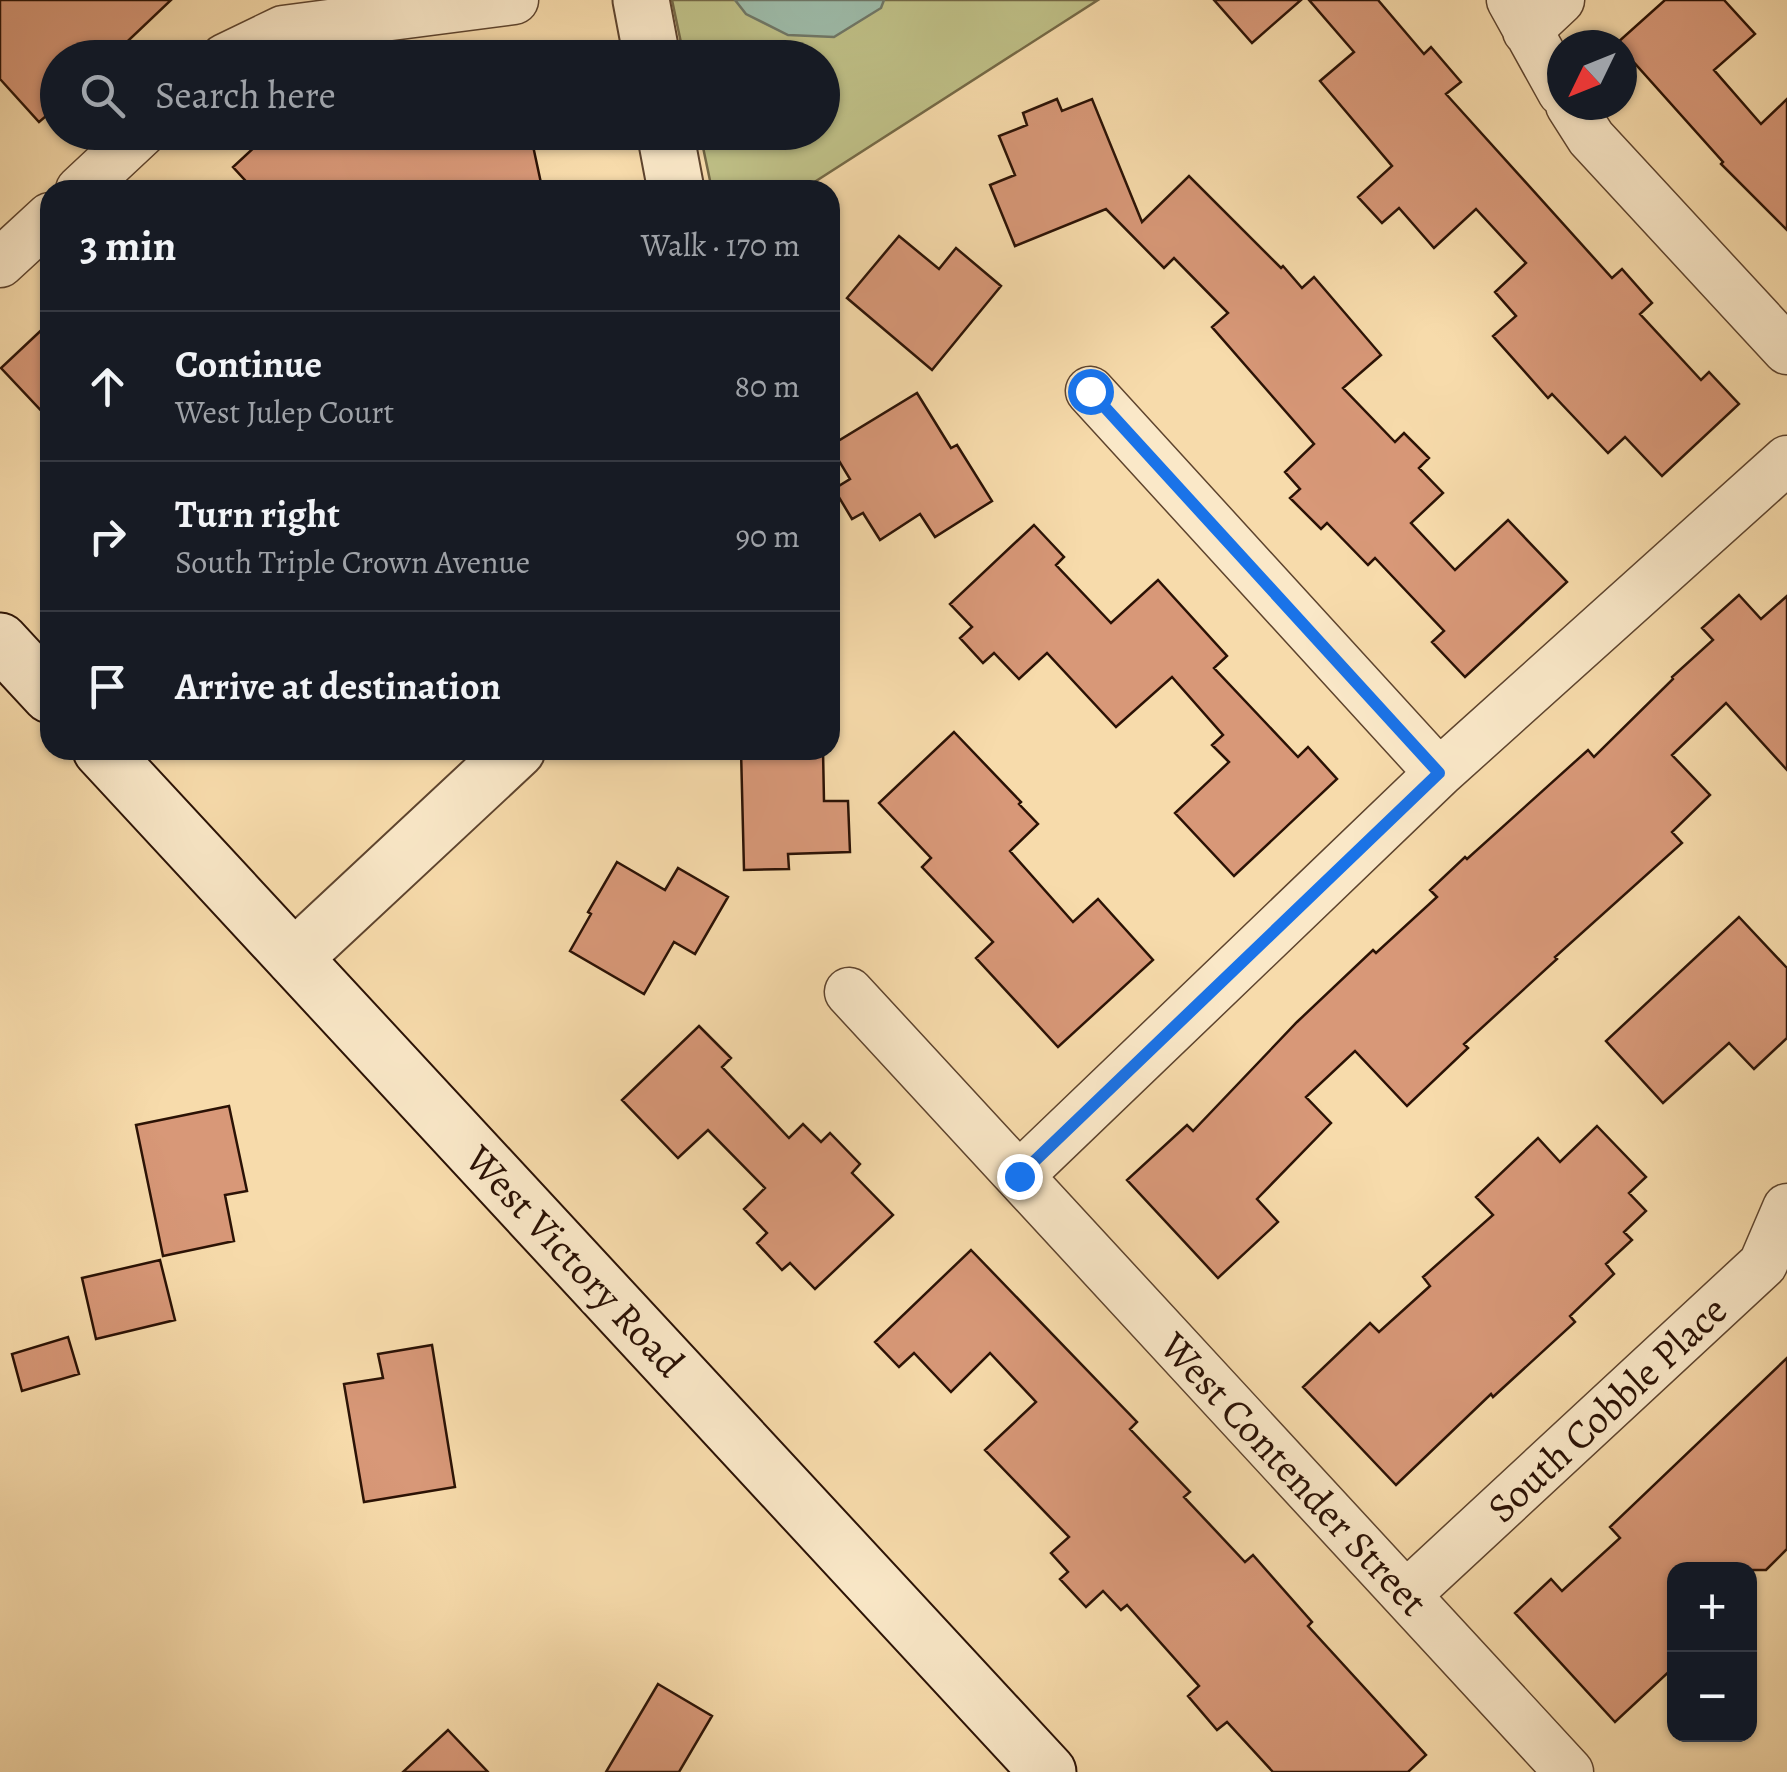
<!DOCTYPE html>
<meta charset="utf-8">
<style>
:root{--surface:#171b24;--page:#20242c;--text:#f1f3f6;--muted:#9ea1a6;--line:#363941}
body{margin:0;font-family:Alegreya,serif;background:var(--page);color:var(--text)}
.controls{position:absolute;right:30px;bottom:30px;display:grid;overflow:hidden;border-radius:20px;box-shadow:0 2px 8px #0004}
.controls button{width:90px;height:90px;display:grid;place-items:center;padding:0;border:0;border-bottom:2px solid var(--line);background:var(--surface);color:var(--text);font:50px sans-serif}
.compass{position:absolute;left:1547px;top:30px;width:90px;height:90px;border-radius:50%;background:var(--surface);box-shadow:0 2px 8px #0004;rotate:227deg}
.stop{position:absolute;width:30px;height:30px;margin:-22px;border:8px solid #1a73e8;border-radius:50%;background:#fff}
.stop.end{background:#1a73e8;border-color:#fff;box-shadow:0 2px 10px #0008}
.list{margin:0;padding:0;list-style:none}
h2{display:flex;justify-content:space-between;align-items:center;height:130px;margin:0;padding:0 40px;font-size:42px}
h2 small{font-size:32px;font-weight:400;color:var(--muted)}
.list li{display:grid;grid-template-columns:65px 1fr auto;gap:30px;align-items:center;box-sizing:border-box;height:150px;padding:0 40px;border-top:2px solid var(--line)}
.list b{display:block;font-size:38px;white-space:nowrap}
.list p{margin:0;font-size:32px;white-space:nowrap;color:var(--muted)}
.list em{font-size:32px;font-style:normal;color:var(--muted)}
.icon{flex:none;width:55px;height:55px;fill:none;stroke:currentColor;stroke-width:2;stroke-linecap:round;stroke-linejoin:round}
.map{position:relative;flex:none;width:1787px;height:1772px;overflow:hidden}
.search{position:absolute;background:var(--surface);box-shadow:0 2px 8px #0004;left:40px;top:40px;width:800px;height:110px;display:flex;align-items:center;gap:25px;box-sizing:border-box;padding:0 35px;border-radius:55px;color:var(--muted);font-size:38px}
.panel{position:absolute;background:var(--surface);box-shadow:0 2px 8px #0004;left:40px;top:180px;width:800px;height:580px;border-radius:30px}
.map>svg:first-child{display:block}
.green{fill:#bfc087;stroke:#756946;stroke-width:2.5}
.water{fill:#9dbba9;stroke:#6f7767;stroke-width:2.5}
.building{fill:#d89878;stroke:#2b1205;stroke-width:2.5}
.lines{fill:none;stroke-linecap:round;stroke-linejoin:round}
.minor-casing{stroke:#5e442e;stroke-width:51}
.tertiary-casing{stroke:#5e442e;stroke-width:59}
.secondary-casing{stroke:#2b1205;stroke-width:59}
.minor{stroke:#fae8c8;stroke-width:48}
.tertiary{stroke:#fae8c8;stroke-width:55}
.secondary{stroke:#fae8c8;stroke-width:55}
.route{stroke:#1a73e8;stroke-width:12}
.labels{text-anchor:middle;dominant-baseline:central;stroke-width:10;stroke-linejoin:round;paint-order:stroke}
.street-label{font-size:40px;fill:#2b1205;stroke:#fae8c8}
</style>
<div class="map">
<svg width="1787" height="1772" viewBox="0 0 1787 1772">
<rect width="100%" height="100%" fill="#f7dbab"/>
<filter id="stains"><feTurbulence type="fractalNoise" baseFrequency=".002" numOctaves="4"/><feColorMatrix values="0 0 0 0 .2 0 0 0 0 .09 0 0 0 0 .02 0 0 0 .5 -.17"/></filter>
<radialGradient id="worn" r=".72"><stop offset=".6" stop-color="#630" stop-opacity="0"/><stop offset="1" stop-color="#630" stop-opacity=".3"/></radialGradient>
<path class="green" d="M672,0H1098L802,190H712L700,133L822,132V58L684,57Z"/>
<path class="water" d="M735,0H884L881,8L834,37L788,35L746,14Z"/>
<path class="building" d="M0,0H171L110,58H58V106L39,122L0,79Z
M1214,0H1301L1252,43Z
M1309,0H1378L1424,54L1431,47L1461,82L1446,94L1612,278L1622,269L1652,303L1640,314L1701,380L1709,372L1739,404L1662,476L1625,437L1608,453L1552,394L1548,398L1493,336L1516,316L1495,292L1526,263L1476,209L1434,248L1399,208L1382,223L1358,197L1392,166L1320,81L1354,52Z
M1665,0H1724L1755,34L1714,70L1761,124L1787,99V230L1721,164L1723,162L1622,49V45L1617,43Z
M1057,99L1062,111L1092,99L1142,222L1189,176L1281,268L1283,266L1302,288L1314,277L1381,355L1343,388L1395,442L1404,433L1429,458L1419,468L1443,493L1411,523L1455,570L1508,520L1567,582L1465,677L1432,642L1444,631L1375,558L1368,565L1327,523L1321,529L1290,498L1300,489L1285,472L1314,444L1212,327L1228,313L1174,258L1164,268L1106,209L1015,246L990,185L1015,175L999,136L1027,125L1023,113Z
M271,132H530L541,183L508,190H254L233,167Z
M899,236L939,269L956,248L1001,286L932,370L847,298Z
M50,322V420L1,368Z
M917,393L951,448L957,445L992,501L935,537L920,514L880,540L863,513L852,519L834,489L850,479L830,446Z
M1034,525L1064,557L1056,565L1111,623L1158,580L1227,656L1214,668L1298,757L1308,747L1337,779L1234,876L1175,813L1229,762L1212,745L1223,735L1172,677L1116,727L1047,653L1019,679L994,653L983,663L960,638L972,627L950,604Z
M1739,595L1761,619L1787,596V770L1726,703L1672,755L1710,795L1672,832L1682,843L1555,957L1557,959L1464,1044L1468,1048L1407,1106L1355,1051L1306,1097L1331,1123L1257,1199L1278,1222L1218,1278L1127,1180L1187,1125L1193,1131L1297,1022L1373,950L1376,953L1437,897L1430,890L1465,857L1467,859L1588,750L1594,757L1673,679L1672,677L1713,640L1702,628Z
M954,732L1021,802L1019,804L1038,824L1010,851L1073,922L1098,899L1153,960L1058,1047L976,958L993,942L922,867L931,858L879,803Z
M741,750H823L824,801H848L850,852L788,854L789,869L744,870Z
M617,862L665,890L678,868L728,897L695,954L674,942L644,994L570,951L591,914L588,912Z
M1739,917L1787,968V1038L1754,1069L1729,1043L1663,1103L1606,1041Z
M699,1026L731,1058L722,1067L789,1138L803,1124L821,1142L830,1133L860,1164L852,1173L893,1215L815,1289L790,1263L782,1270L757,1243L767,1233L744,1209L765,1188L708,1130L678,1158L622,1100Z
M229,1106L247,1191L225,1195L234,1241L163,1256L136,1125Z
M1597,1126L1646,1177L1629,1193L1646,1211L1624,1232L1632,1240L1606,1264L1614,1274L1570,1316L1575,1322L1493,1397L1491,1394L1396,1485L1303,1387L1370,1323L1379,1332L1430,1286L1423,1277L1493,1215L1476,1197L1538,1138L1560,1162Z
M971,1250L1137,1422L1130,1429L1190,1492L1184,1497L1245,1562L1253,1555L1312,1622L1308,1626L1426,1755L1408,1772H1273L1227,1722L1217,1730L1188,1696L1199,1686L1127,1605L1121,1610L1103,1591L1086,1607L1060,1579L1068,1572L1051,1553L1069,1537L985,1450L1036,1402L990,1353L951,1392L914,1353L899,1367L875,1342Z
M160,1260L175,1320L96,1339L82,1278Z
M68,1337L79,1374L22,1391L12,1354Z
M432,1345L455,1487L364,1502L344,1384L383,1378L378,1354Z
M1787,1358V1549L1766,1570H1674V1667L1615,1722L1515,1613L1551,1579L1562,1591L1620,1538L1610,1527Z
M658,1684L712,1716L679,1772H606Z
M448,1730L488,1772H403Z"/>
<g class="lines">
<defs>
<path id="minor" d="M1511,0L1562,92
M1527,31L1560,0
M225,58L283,30L514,0
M1570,105L1591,138L1787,350
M80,190L142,132
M0,263L50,217
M1090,391L1439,773
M849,992L1569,1772
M1019,1176L1439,773L1787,460
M1406,1595L1763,1264L1787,1208"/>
<path id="tertiary" d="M641,0L652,58
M665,132L676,190
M294,958L517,750"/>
<path id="secondary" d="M0,641L50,695
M101,750L1048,1772"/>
</defs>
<use href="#minor" class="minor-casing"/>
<use href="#tertiary" class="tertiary-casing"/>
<use href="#secondary" class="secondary-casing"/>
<use href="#minor" class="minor"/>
<use href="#tertiary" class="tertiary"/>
<use href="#secondary" class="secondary"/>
</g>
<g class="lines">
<path class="route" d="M1019,1176L1439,773L1090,391"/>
</g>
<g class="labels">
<g class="street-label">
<text transform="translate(575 1261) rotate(47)">West Victory Road</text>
<text transform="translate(1607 1409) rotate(-43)">South Cobble Place</text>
<text transform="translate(1294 1474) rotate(47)">West Contender Street</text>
</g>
</g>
<rect width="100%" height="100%" filter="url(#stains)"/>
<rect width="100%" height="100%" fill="url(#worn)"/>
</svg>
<div class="controls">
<button>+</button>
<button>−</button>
</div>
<svg class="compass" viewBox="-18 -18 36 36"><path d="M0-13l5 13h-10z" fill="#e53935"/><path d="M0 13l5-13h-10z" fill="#9ea1a6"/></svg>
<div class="stop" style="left:1090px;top:391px"></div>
<div class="stop end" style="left:1019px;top:1176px"></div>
<div class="search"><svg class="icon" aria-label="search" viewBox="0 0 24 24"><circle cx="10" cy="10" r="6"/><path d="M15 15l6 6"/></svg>Search here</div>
<section class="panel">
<h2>3 min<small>Walk · 170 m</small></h2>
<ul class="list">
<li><svg class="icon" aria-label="ahead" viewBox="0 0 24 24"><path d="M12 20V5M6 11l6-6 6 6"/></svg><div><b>Continue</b><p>West Julep Court</p></div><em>80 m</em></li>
<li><svg class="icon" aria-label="right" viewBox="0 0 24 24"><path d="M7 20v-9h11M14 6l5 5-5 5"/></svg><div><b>Turn right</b><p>South Triple Crown Avenue</p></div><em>90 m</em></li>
<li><svg class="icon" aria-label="arrive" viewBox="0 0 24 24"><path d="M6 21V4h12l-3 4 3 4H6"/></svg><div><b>Arrive at destination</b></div></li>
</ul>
</section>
</div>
